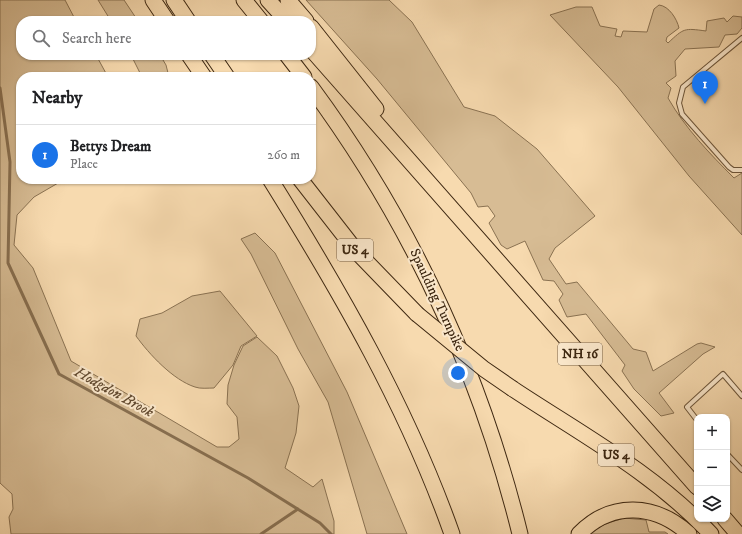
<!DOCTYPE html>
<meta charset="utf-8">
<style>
:root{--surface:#fff;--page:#f2f2f2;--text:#202124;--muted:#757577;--line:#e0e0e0;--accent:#1a73e8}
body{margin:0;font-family:"IM FELL DW Pica",serif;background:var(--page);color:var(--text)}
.controls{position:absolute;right:12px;bottom:12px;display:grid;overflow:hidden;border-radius:8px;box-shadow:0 1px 3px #0004}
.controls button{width:36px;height:36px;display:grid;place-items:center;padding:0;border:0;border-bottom:1px solid var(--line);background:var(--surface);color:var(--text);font:20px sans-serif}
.you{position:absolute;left:458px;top:373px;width:14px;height:14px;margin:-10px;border:3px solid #fff;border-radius:50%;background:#1a73e8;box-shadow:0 0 0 6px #1a73e833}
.badge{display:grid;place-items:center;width:26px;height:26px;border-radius:50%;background:var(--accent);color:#fff;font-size:13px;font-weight:700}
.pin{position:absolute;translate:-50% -33px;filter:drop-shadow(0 1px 2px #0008)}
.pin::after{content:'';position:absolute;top:21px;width:14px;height:12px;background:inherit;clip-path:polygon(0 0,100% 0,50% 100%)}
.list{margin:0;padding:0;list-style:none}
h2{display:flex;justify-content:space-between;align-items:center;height:52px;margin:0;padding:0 16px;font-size:17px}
h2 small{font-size:13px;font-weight:400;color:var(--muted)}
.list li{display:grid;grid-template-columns:26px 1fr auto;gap:12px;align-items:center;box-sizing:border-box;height:60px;padding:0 16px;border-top:1px solid var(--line)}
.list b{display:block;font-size:15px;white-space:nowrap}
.list p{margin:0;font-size:13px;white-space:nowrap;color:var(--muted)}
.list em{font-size:13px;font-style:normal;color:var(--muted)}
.icon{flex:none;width:22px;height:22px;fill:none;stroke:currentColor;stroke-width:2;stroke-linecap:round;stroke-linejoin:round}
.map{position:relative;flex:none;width:742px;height:534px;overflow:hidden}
.search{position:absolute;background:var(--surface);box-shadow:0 1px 3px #0004;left:16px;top:16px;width:300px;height:44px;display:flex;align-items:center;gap:10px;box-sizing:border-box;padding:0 14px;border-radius:16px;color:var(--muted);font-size:15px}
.panel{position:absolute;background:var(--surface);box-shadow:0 1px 3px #0004;left:16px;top:72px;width:300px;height:112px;border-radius:16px}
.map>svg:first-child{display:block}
.green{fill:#d7bc94;stroke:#8a7252}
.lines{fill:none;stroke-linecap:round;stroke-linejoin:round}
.stream{stroke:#876e4f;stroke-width:3}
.lane-casing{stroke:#6c5438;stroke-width:6}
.highway-casing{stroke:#3d2711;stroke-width:17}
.lane{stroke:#fae7cb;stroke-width:4}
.highway{stroke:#f7daaf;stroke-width:15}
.highway-bridge-casing{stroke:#3d2711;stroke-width:17;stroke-linecap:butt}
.highway-bridge{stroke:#f7daaf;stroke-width:15}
.labels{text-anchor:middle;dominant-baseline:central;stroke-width:4;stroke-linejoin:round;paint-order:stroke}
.shield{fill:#fae7cb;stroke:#766149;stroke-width:1}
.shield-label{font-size:13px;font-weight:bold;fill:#3d2711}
.street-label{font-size:14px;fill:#3d2711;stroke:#fae7cb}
.water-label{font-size:15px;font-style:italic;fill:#624a30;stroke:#fae7cb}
</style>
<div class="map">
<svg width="742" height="534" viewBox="0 0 742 534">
<rect width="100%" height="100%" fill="#f7daaf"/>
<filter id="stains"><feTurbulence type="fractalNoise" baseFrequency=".005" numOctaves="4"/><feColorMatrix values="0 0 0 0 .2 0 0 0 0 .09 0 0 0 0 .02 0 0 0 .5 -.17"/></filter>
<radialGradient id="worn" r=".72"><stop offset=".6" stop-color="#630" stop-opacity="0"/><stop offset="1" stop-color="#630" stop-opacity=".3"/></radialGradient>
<path class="green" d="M0,0H65L76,21H21V55H96L108,77H21V179H65L34,197L17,215L14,245L33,268L71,361L217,447H229L239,439L237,417L227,404L228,385L234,365L243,346L257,337L277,356L293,388L299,406L296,433L285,468L313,487L322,479L334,521V534H11L9,517L13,509L12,494L0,483Z
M98,0H124L138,21H111Z
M306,0H389L412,22L464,107L495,116L537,149L595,216L555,248L549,259L566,284L577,282L633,349L646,352L653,371L697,344L701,343L715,347L703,354L659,393L674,413L661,416L634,389L622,371L625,365L586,314L567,317L559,300L563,294L554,281L543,280L525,241L507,249L501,245L489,223L495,216L488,206L478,207L471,193L377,79Z
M659,5C669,6 677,19 679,28L667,37L666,41L668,43C684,28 684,28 706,31L707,21L724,18L727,22L733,16L742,17V28L737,34L725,35L719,47L685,49L675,61L676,76L666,83L671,88L668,98C685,128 710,154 734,178L742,173V235L689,176L618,87L550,15L576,7H592L600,26L617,29L615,36L621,37L623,31L647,32L654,9Z
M131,55H160L166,65L169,77H142Z
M255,233L275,253L347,392L407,534H367L328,402L298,349L251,254L241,239Z
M220,291L257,336L241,346L233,365L214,388C208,388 200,389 195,387C173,380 149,354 136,336L140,319L162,313L192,296Z
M624,518L646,520L649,532H665L668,534H589C598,525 612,522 624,518Z"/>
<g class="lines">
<path class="stream" d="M0,88L10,162L8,263L59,374L248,478L320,523L331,534
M261,534L298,509"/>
<defs>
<path id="lane" d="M742,38L683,87L679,103L682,114L729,167L733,170H742
M697,420L687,407L723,374L742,396
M727,454L742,470"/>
<path id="highway" d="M153,0L167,21
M174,0L188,21
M244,0L261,21
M268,0L287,21
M288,0L306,21
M311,27L376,109
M311,49L697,487
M189,55L204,77
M212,55L227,77
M287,55L304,77
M311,87C410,221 480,372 520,534
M270,179C341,293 407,407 452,534
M300,179L357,252L417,314
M513,389C581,434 654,473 711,534
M725,519L738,534
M579,534C611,501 655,503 689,534"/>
</defs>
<use href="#lane" class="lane-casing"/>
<use href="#highway" class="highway-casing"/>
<use href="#lane" class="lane"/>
<use href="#highway" class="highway"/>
<defs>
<path id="highway-bridge" d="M417,314L484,369L513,389"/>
</defs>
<use href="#highway-bridge" class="highway-bridge-casing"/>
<use href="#highway-bridge" class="highway-bridge"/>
</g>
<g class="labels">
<g class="shield">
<rect x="337" y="239" width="36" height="22" rx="3"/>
<rect x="558" y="343" width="44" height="22" rx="3"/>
<rect x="598" y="444" width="36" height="22" rx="3"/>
</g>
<g class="shield-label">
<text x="355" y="250">US 4</text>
<text x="580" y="354">NH 16</text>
<text x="616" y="455">US 4</text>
</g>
<g class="street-label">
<text transform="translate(437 300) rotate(65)">Spaulding Turnpike</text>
</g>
<g class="water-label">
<text transform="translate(114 392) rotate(29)">Hodgdon Brook</text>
</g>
</g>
<rect width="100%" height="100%" filter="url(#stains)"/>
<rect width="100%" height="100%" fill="url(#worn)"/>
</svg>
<div class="controls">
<button>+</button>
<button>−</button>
<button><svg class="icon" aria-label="layers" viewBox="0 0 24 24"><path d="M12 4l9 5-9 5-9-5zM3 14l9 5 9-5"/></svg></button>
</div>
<div class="you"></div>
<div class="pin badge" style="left:705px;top:104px">1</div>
<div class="search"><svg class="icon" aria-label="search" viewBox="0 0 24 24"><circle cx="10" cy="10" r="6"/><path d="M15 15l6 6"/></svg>Search here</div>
<section class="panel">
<h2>Nearby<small></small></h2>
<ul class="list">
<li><span class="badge">1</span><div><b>Bettys Dream</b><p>Place</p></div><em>260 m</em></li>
</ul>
</section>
</div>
